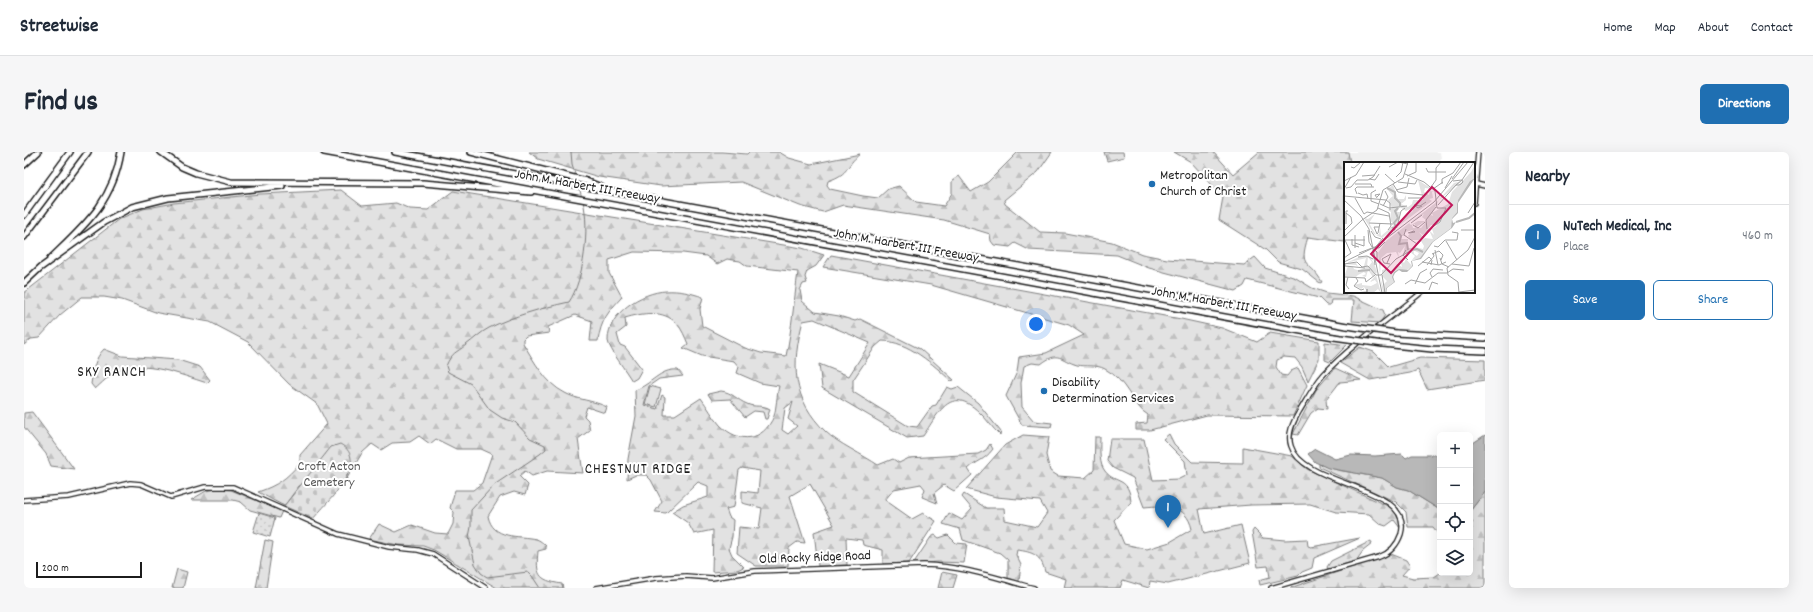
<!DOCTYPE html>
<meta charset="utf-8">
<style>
:root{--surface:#fff;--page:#f6f6f7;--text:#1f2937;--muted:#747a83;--line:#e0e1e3;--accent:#1f6fb2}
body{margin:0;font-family:Dekko,sans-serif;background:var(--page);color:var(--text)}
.controls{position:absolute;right:12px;bottom:12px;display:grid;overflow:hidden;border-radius:6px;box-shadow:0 4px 16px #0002}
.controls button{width:36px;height:36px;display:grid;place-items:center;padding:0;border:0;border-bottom:1px solid var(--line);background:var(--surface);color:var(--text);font:20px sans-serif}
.scale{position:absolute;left:12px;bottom:10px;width:106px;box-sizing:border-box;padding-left:4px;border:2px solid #1c1c1c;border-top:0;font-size:11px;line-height:14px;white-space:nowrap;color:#1c1c1c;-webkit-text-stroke:3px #fff;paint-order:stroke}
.you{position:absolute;left:1012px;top:172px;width:14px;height:14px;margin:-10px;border:3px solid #fff;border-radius:50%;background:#1a73e8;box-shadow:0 0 0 6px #1a73e833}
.badge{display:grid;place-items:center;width:26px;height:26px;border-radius:50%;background:var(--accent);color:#fff;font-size:13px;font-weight:700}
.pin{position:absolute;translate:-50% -33px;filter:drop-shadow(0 1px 2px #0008)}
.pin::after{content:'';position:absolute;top:21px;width:14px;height:12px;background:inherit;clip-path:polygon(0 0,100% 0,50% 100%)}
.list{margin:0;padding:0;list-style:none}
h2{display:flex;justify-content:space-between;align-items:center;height:52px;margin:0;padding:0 16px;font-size:17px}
h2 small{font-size:13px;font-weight:400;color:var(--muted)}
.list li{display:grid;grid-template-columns:26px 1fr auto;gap:12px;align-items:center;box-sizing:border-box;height:64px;padding:0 16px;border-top:1px solid var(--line)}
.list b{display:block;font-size:15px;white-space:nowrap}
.list p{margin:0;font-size:13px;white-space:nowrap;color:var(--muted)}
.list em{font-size:13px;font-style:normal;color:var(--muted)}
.actions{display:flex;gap:8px;padding:12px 16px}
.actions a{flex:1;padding:9px 0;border:1px solid var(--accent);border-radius:6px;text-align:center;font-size:14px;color:var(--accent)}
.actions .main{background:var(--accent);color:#fff}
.icon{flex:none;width:22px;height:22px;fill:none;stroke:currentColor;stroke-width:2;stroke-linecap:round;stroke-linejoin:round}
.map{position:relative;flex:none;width:1461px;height:436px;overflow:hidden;border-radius:6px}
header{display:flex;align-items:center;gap:24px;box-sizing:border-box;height:56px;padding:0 20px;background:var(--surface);border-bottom:1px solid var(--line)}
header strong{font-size:19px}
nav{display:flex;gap:22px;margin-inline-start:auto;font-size:14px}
.intro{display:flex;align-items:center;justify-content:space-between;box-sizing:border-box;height:96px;padding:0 24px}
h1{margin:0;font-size:28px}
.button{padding:10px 18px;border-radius:6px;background:var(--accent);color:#fff;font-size:14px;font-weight:700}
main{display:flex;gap:24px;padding:0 24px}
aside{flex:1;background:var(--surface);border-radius:6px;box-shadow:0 4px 16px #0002}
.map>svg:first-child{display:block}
.built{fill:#f0f0f0}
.green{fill:#e2e2e2;stroke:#7f7f7f}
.forest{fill:url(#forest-firs);stroke:#7f7f7f;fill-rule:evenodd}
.cemetery{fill:url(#cemetery-stones);stroke:#7f7f7f}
.park{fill:url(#park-dots);stroke:#7f7f7f}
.water{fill:#b8b8b8;stroke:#7a7a7a}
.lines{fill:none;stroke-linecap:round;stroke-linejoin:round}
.stream{stroke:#7a7a7a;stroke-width:1}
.minor-casing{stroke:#1c1c1c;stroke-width:6}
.highway-casing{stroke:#1c1c1c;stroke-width:8}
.minor{stroke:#fff;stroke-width:3.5}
.highway{stroke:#fff;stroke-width:5}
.highway-bridge-casing{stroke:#1c1c1c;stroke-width:8;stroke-linecap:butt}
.highway-bridge{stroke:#fff;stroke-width:5}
.poi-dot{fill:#1f6fb2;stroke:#fff;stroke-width:1.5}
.labels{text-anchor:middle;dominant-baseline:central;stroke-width:4;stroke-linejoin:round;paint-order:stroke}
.poi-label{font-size:14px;fill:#1c1c1c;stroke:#fff;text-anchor:start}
.street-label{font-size:14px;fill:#1c1c1c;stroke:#fff}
.park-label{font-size:14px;fill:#575757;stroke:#fff}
.neighbourhood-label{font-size:15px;letter-spacing:1px;fill:#1c1c1c;stroke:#fff}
.inset-river{fill:none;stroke:#b8b8b8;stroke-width:2}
.inset-road{fill:none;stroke:#a4a4a4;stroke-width:1}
.view{fill:#c2185b;fill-opacity:0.15;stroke:#c2185b;stroke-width:2}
.inset-edge{fill:none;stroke:#1c1c1c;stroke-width:2}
</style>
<header>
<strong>Streetwise</strong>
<nav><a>Home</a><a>Map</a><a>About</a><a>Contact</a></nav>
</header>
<div class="intro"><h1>Find us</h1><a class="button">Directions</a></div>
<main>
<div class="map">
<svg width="1461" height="436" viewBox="0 0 1461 436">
<defs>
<pattern id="forest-firs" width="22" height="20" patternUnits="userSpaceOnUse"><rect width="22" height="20" fill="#e2e2e2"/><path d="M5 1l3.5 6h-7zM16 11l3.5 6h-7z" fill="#c1c1c1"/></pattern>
<pattern id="cemetery-stones" width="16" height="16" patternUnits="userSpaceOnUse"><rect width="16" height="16" fill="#e2e2e2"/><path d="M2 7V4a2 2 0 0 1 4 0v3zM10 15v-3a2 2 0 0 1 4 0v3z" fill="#c1c1c1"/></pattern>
<pattern id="park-dots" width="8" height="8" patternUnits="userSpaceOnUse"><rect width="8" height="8" fill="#e2e2e2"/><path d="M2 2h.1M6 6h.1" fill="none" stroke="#c1c1c1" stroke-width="1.8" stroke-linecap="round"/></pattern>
</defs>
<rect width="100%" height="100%" fill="#fff"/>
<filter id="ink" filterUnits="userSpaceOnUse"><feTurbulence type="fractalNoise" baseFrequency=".025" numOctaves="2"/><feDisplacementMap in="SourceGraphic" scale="8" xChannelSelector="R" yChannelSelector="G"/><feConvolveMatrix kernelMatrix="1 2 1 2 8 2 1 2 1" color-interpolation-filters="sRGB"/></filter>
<g filter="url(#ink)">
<path class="built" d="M1324,0H1416L1417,6L1415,11H1326Z"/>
<path class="green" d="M626,234L637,237L632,255L621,252Z"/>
<path class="forest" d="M505,0H698L723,2L725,0H755L765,6L787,12L836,2C820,15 827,21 804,29L803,33L806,37L839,44L854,46L864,37L875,34L892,50L920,54L928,41V29L935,24L947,40L964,30L994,0H1028L1014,20L980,48L981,52L1016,80L1041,81L1088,90L1118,102L1143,107L1220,113L1231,105L1241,116L1272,126L1288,136L1303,141L1329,144L1359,158L1361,163L1356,171L1328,169L1330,148H1307L1306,153H1302L1295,146L1223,128L1220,134L1212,139L1125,116L1093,103L1005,98L991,91L986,95L970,93L967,89L966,82L920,68L819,53L799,60L776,54L717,30L637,34L575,25L514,7Z
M1080,0H1099L1100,5L1083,9Z
M1150,0H1189L1209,22L1235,0H1324L1326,11H1321V90L1284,85C1274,117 1285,107 1298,130L1296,131L1278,117L1254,110L1242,98L1195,68L1199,45L1167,10Z
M317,38L338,54L372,51L386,57L404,58L429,39L778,96L800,103L792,114L783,119L781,125L783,131L779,132L776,138L778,149L791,160L815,164L831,169L836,167L896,197L930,228L927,229C910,213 884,189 858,189L851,195L829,228V240L884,274L893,275L908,254L912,253L923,235L928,237L934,235L954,251L977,280L976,283C968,276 963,267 955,260C926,232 914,262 899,284L883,286L798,236L795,212L825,224L846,191L790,167L779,169C767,213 768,247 802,280C812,290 841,304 854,313L869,307L875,311L885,306L954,302L962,298L966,292L969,297C960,309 954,308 944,317L948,323L930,339L920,333L910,341L913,351L898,345L901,337L897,332L870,337L861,348L888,367L899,361L912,369L885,411L859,412V398L839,393L838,388L822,386L823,413L794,414L790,380L810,373L786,332L766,344L781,391L773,390L765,396L764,414H732L713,401L715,375L735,377L738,356L718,351V339L734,341L736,319L718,316L715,318L710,355L702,357L705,365L709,368L708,385L705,396L708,403L720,415L713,418L688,420L689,378L670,382L664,371L648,360L659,353L684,345V334L674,330L642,361L631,360L638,349L627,328L622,323H612L603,327L604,307L612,264L611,238C627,233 636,216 654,218L659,224L635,227L625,234L620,253L633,257L638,243L641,245L640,263H651L677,246C683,254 689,265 696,273C715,292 739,290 750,264C752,258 753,242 755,234L736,231L713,221L715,215L710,209L678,204L659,196L664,192C661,185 658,177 653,172C640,157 618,161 601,166L602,175L593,182L596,193L601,195L618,217L613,226L608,229C603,220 585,197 584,189C583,161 618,140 642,139C655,138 667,141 679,145L676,157L678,174L721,196L737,201L762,204C768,176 770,148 774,120L723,114L716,109L703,107L693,112L682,104L659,101L610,100L585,108V121L598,145C584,160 577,168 574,189H566L568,169L551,163L524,175L525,181L502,184L499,187V191C510,209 521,231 541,241C553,248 569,248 583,255L581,261L563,255L560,264L564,268L566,278L554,287L559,321L523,319L508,324L501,319L495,324L504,333L501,343L490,340L476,345L464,364C469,388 494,383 512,387C516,388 519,391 522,394V397L514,399C512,422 513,428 538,432L539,436H473L410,398L399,394L374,393L345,387L355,372L372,380L388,373L411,381L424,382L429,372L430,360L426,356L431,338H449L458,331L468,302L457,297H432L412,287L406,292L395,284L386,290L368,291L357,298L348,292L338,301L322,328L327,308L275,334L260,354L234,340C254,333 262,327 276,311V303L303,272L293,252L265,232L224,190L186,170L134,161L98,148L80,145H58L36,163L15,186L7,187L0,193V141L95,67L119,57L150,51L236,42ZM769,250L764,267L773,274L764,282L758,278L761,256Z
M807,103L1157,167L1198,176L1233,190L1246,181L1295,189V207L1284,229L1278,215L1271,206L1260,205L1253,208L1252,215L1257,223L1263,224L1267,219L1274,216L1283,233L1269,264L1183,263L1126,278H1112V272L1123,271L1124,263C1108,254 1103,228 1081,217C1072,212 1062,215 1053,213C1036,208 1035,198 1017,212L1008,211L1000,214L997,231L998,255L1010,269L1028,271L1027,275L998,273L982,244L993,220L995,205L1022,201L1060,183L1045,173L907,133L799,115Z
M1301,190L1323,193L1306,210L1301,208Z
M1336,195L1350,200L1365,215L1396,206L1461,208V228L1403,237L1394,218L1386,221L1346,228L1316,211Z
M80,197L98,204L154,208L176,215L186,228L183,231C157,223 119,207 93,220C85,223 77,232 71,237L67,232C69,219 70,207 80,197Z
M1311,216L1337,228L1316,230L1302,248L1303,257L1294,256L1287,261L1274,283L1269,282L1292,238Z
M697,239C708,240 713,248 723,252C731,256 738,252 746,257L743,267H741L739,260L730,259L721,265L706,247L688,248L684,242Z
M8,260L50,317L27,314L22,302L0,275V261Z
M1145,282L1150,292L1168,310L1219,311V295L1268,304L1283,317L1368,356L1374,362L1376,376L1370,368L1362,374L1356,372L1345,362L1312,360L1286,352L1227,353L1175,357L1180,382L1217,373L1226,411L1144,432L1126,429L1125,436L1099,428L1096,436H1040L1042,427L1021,420C1017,403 1009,400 993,398L992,403L997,413L995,429L984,426V408L976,401L939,388L936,377L919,372L925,361L938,368L948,357L938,345L940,342L962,356H980L981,368L1013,375L1023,361L1016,349L972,345L942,337L981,293L999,283L1025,285L1022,303L1026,319L1034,324L1061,326L1070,318L1071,285H1076C1076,294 1075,309 1079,316C1089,334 1105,322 1107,350L1090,368L1100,392L1123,397L1146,390L1168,377C1162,352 1142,353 1120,355L1109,326L1089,316L1083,309L1086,287H1120L1129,328L1155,327L1163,323L1161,309L1139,287Z
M1295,312L1313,318L1358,326L1373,335L1384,338L1416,358V384L1409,375H1384L1382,360L1372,350L1295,315Z
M193,337L207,338L258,359L255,366L226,358L217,350L209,348H167L182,339Z
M1461,340V436H1266L1367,402L1382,408L1386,414L1378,423L1389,426L1410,425L1416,421H1446V374L1449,370L1446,369V359Z
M1230,377L1239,386L1261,388L1283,387L1284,394L1287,395L1336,386L1290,406L1288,416L1278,420L1274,424L1236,433L1235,428L1246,425L1244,414L1234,415L1228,380Z
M911,383L915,386L924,383L932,391L943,392L940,411L914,410L889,412L907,385Z
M241,388L249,390L242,436H232Z
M1347,389L1348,392L1339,399L1332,409L1304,417L1303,415L1307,409Z
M153,417L163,420L159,436H148Z
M918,420L933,423L929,436H914Z"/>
<path class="cemetery" d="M316,292C348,309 302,351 289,367L260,354L307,295Z"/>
<path class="park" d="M235,361L251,366L246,385L229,380Z"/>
<path class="water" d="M1461,283V340L1446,359V293Z
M1291,297L1311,307L1327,303L1351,304L1378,302L1382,306L1388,303H1416V358L1384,338L1373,335L1358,326L1304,316L1291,310L1284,302Z"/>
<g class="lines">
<path class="stream" d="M547,0L548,12L552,25
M555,35L558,46
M516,436L508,424L504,420L463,425L457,421L451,412L445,385L447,375V358L470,333L516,302L522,297L521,293L506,286L491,270L478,266L466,258L447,232L424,220L422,214C428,200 432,201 442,193C449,188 457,180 465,176C489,164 518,156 545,150C560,128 566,76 559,49"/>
<defs>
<path id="minor" d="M1452,32L1461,34
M1450,51L1454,0
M0,348L45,345L106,331L117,332L147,345L181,335H209L314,382L365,395L394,398L409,402L462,436
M572,436L632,426L662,424L688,426L731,419L900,413C938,414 973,426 1010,436
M1247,436L1355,405C1366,401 1373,394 1377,382C1391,333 1279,335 1267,294C1263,282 1269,270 1275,260C1283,247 1290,233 1300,222C1328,192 1367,166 1398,140"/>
<path id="highway" d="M137,0L158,15L172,21L207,30L399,31L507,40
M300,0L1310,185
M371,0L1323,174
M447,0L562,29L577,35
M0,13L14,0
M0,63L46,0
M0,85L64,0
M26,107C61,73 89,50 97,0
M16,116L80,70L108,55L144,46L258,34
M0,131L17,115
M1372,181L1461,186
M1359,192L1408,197L1461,199"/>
</defs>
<use href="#minor" class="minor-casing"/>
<use href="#highway" class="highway-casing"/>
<use href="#minor" class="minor"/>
<use href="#highway" class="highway"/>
<defs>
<path id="highway-bridge" d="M1323,174L1372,181
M1310,185L1359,192"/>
</defs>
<use href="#highway-bridge" class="highway-bridge-casing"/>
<use href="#highway-bridge" class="highway-bridge"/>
</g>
</g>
<g class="poi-dot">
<circle cx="1128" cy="32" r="4"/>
<circle cx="1020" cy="239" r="4"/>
</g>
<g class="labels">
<g class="poi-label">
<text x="1136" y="24">Metropolitan<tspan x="1136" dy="16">Church of Christ</tspan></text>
<text x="1028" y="231">Disability<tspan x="1028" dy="16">Determination Services</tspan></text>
</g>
<g class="street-label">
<text transform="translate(563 35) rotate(10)">John M. Harbert III Freeway</text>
<text transform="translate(882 94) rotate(10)">John M. Harbert III Freeway</text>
<text transform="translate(1200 152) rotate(10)">John M. Harbert III Freeway</text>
<text transform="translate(791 406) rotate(-2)">Old Rocky Ridge Road</text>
</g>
<g class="park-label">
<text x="305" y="315">Croft Acton<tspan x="305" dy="16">Cemetery</tspan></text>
</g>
<g class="neighbourhood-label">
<text x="88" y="221">SKY RANCH</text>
<text x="614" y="318">CHESTNUT RIDGE</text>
</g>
</g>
<g transform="translate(1320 10)">
<rect width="131" height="131" fill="#fff"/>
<path d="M4,104L9,105L10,107L17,109L12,115H0Z" fill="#e2e2e2"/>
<path d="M131,3V16L113,40V50L108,56L107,66L88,80L76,97L68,98L71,94L66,90L59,93L61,84L56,91L54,90L55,96L52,90L43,91L37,96L36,113L34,91L42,79L94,39L110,21L118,19L95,38L87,53L89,54L88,51L104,42L108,30L127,10ZM80,52L78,55L82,58L81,61L77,66H69L68,63L71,62V66L81,59H74L67,63L65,61ZM87,63H94L88,67L90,73L85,68L89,77L81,76L77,79L80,84L79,87L71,85L69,88L75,91L73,94L70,92L69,86H63L64,77H57L58,74H63L60,73L61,70L69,68L64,74L67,78H75L78,74L75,70L79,73ZM74,18L88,27L81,26L80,30L85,33L86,29L91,30H88L89,36L85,37L88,39L42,73L38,76L30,72L20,56L24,57L31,52L25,61L32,73L35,72L36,65L37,74L50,63L46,58L47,50L44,48L48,46L44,38L49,34L43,27L49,23L54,37H60L62,33V38L57,42L64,45L68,42L69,38H79ZM56,45L62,49L68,46L69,49L54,62L56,50H53ZM25,94L30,101L33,110L32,112L28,108L31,112L29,115L24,108L22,115L18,114L22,112L20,110L12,114L16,108L24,104L27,107L25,104L28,100L24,95L23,104H20L22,96L2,101H12L14,105L12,103L0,102L15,95ZM56,97L60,101L62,97L68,104L62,109L55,107L49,112L50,120L42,126L43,131H39L36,115L40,128V122L43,119L38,114V108L44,106L43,108L48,110L53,102L58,105ZM32,113L37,131L34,127L29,131H24L20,125L17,127L10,123L18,121V123L27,124L33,121L31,118L26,120Z" fill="#e2e2e2" fill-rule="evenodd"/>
<path d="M107,45L110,47L106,56L108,61L95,72L89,68Z" fill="#e2e2e2"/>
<path d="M131,16L114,41V51L108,57L109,61L112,60L108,66L89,80L77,97L68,99L69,104L63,110H58L55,108L51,111L49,115L51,120L43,126V131L42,126L50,120L48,115L50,110L55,107L64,108L68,104L67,99L76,96L88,80L107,66L108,56L113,50V42L114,38L126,19Z" fill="#b8b8b8"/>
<path class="inset-river" d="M43,26L51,30V36L56,41V44M112,60L125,56L131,51M51,68L49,66L52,65L50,61L54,56L51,49L54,46M54,70L57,74L55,82L63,81L64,88M67,88L73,87L79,90M14,109L26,108"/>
<path class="inset-road" d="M7,5L10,6L17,0M45,5L54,0L64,2M82,6L84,10H102M41,12L51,21M18,14L31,13M63,14L72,10V0M52,15L57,10L59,0M25,17L31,18L35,12M108,17L120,0M118,18L119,20L117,22L115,23H112ZM0,19L12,13L20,0M109,19L118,18L130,0M54,20L71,22L73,18M11,22H27L28,25M49,22L54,30L60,31M98,22V17L109,11L117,0M87,25L92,18V6L97,0M2,26L7,25L13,18H24L29,15L36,4M101,26L108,14M0,27L7,15M89,27L99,20M32,28L27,31V39L35,42M52,28L63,25L65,16M14,31L19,33L23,32L24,37M60,31L79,33M13,32L11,27L13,25H30M0,34L42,38L46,41V48M11,36L20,52L23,50L45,54M33,36L31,33L36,32L33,35M64,36H78M0,38L17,54L25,67L38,131M36,42L45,46L63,44M94,43L112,23M39,44L44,35L41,29M78,44L74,46L70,43L76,44L82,40M34,46L45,51L47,64L44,68M124,51L131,40M25,61L49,62M54,61L57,49L61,46M67,61L78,53M2,62V49H4M69,63L74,66L81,60M35,65H30L33,72L34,71L36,61M62,67L60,73L73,82M83,67L82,58L92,45M24,68L25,80L28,85L35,86L41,80M117,68H130M0,69L8,61L7,55L2,51M27,69L31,75L37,77M64,71L70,69L71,70L65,71M0,75L18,58L33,48L39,28L59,16L64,0M8,77V83L15,85M1,78H21M102,79L113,98M11,81L20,84V74M90,84L94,85L101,78H113L114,71L108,70M11,86V73M62,88L59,93L64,98M91,88L94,103M15,91L28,86L33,90V97M88,92L95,89L99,93L97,98M14,95L23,94L29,97M0,96L7,91L1,78M96,96L98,102L105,105M0,100L31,85L90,40L124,0M78,100L95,103L102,100M43,101L47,92L38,97L40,101L46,102M0,102L13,100L18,105L24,104L32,113H37L52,97L68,88L84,68L96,60L102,46H93L91,29L80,20L61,12M1,102V104L21,106M108,102L125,104L130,86M31,103L29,88L39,76M83,103L90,94L89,91M74,104L85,95L88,98L87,103M103,111L109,107L120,108M38,113L41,131M0,115L21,116L22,120L31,113M4,115L2,123L5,127M88,115L86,111L89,107L99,108M12,116L14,119L10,124L17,128L20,127M61,122L67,118L81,121L94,111H103M71,122L76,111L83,107M85,128L88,120L94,122M115,130L131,128M9,131L23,130V127V130M115,131L114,120L104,113L103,106L124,88L131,75"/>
<path class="view" d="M88,25L108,43L47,111L27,92Z"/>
<rect width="131" height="131" class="inset-edge"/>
</g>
</svg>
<div class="controls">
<button>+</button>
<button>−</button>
<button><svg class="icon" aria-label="locate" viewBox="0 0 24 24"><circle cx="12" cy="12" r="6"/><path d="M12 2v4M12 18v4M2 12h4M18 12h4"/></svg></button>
<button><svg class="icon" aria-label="layers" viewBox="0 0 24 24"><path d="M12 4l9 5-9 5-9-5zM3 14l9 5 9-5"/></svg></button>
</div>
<div class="scale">200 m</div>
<div class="you"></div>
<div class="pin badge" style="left:1144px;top:376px">1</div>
</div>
<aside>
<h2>Nearby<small></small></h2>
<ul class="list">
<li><span class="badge">1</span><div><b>NuTech Medical, Inc</b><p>Place</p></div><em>460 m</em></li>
</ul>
<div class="actions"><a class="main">Save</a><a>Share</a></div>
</aside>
</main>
